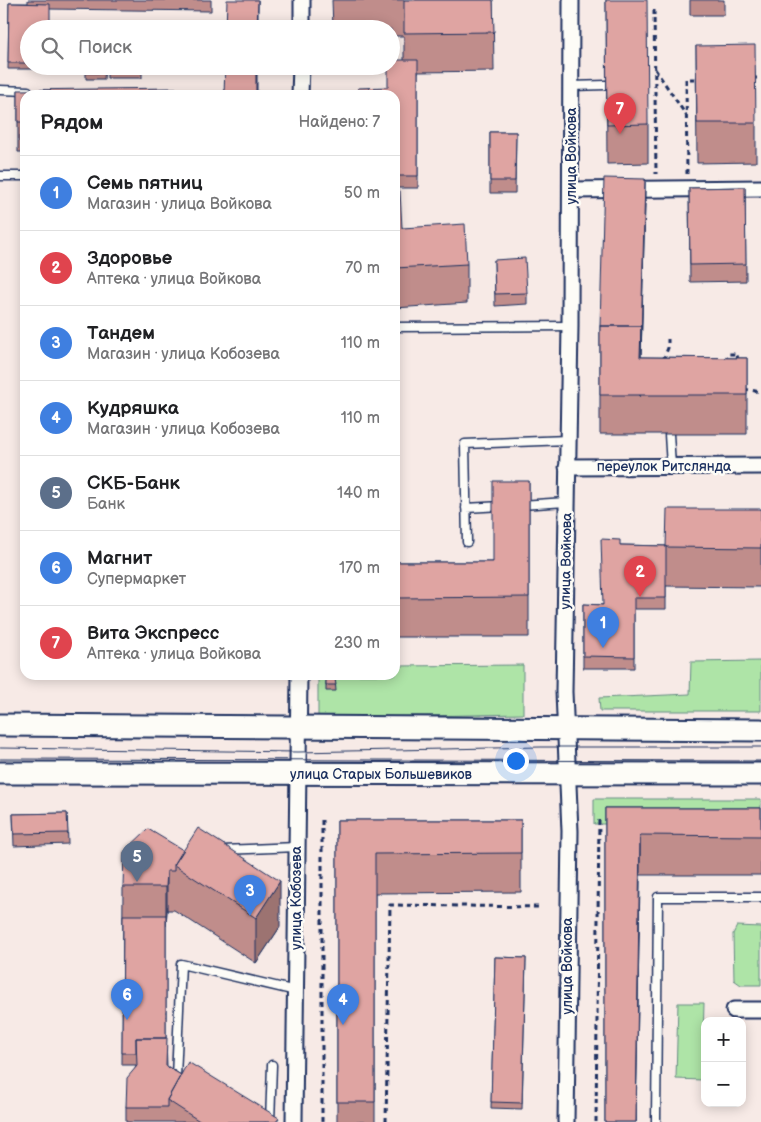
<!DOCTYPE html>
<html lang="ru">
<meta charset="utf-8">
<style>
:root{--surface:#fff;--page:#f2f2f2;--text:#202124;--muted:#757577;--line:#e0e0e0;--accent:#2563eb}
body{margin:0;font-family:"Balsamiq Sans",sans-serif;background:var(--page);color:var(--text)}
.controls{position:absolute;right:15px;bottom:15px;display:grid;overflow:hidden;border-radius:10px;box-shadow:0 2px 12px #0003}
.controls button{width:45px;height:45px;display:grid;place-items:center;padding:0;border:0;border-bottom:1px solid var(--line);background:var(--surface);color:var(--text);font:25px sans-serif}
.you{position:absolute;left:515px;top:760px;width:18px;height:18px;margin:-12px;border:4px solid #fff;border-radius:50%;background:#1a73e8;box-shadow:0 0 0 8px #1a73e833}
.badge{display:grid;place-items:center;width:32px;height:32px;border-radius:50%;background:var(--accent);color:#fff;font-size:16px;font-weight:700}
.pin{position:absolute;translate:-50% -41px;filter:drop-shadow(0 1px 2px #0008)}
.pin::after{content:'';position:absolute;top:26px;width:18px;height:15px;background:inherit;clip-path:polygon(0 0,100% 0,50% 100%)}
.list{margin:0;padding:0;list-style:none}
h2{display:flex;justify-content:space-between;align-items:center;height:65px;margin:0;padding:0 20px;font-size:21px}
h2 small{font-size:16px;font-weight:400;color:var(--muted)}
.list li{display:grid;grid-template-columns:32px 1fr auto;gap:15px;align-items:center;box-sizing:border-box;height:75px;padding:0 20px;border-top:1px solid var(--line)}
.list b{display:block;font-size:19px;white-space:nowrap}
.list p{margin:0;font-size:16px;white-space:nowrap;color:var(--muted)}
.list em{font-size:16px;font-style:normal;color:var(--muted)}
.icon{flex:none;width:28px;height:28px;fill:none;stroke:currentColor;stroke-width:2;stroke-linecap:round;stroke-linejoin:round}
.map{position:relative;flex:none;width:761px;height:1122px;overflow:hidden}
.search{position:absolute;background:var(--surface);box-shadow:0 2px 12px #0003;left:20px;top:20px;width:380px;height:55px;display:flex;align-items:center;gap:12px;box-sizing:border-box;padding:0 18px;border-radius:28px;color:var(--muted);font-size:19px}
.panel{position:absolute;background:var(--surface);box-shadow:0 2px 12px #0003;left:20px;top:90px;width:380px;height:590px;border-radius:15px}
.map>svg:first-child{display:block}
.green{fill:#aee4a7;stroke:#648a82}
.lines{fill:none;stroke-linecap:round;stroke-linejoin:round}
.service-casing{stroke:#1b2f5e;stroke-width:11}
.minor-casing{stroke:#1b2f5e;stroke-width:19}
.secondary-casing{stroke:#1b2f5e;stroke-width:25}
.path{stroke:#1b2f5e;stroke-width:3;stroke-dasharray:5 4;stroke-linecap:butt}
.service{stroke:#fdfcf7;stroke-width:8}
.minor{stroke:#fdfcf7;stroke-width:15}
.secondary{stroke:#fdfcf7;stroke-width:21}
.tram{stroke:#1b2f5e;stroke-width:1}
.wall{fill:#c08d8b;stroke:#1b2f5e}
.shaded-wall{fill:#9c7371;stroke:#1b2f5e}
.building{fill:#dfa4a2;stroke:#1b2f5e}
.labels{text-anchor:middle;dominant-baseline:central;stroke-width:5;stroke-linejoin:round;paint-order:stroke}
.street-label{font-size:14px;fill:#1b2f5e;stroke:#fdfcf7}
</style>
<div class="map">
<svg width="761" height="1122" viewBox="0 0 761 1122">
<rect width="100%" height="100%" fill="#f7eae6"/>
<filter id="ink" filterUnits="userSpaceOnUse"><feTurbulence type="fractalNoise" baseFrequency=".02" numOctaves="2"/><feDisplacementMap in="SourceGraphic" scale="10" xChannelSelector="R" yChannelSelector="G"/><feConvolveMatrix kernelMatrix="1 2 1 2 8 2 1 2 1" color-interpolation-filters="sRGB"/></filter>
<g filter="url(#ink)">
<path class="green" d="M761,661V711H600L599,698L690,694L691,662Z
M523,665V714L318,718V675H395V666Z
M594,799H761V824H594Z
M737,926L761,927V985H741L734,980L733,934Z
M678,1003H704L702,1080L676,1079Z"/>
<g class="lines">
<defs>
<path id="service" d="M571,86L606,85
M0,90L28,91
M0,176H25
M395,327L570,326
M669,434L671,466
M521,505L566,502
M466,508L502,506
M467,542L465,444L568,440
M222,850L297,847
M180,1079L176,1077L181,964L296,991
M270,1122L272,1065
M656,1122L658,897H761"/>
<path id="minor" d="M302,29V0
M300,95L301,66
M571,190L761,188
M567,467L761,466
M734,1010H761
M294,1122L299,675
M566,1122L570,831L564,692L570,326L571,0"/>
<path id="secondary" d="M0,725L761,730
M0,773L761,774"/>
</defs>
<use href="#service" class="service-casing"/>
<use href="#minor" class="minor-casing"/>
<use href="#secondary" class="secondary-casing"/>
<path class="path" d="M654,10L656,174
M655,69L686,115
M752,78H761
M687,174L686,79H700
M663,360L668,348V339
M725,361L728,354H737L738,361
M744,389L761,392
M322,1122V820
M386,1122L390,905L541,907
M596,1122L599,817"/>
<use href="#service" class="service"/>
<use href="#minor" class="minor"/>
<use href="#secondary" class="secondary"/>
<path class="tram" d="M0,748L298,752L541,747H761
M0,759L761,761"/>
</g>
<path class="wall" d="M28,0H211V11L50,9L29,29V66H49V69H8L9,3H28Z
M332,0H493L494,71L418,72V188H395V95L388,87L404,60V36H391V29H333Z
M606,0L648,124V163L607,164Z
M690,0H724V15H690Z
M696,46L756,123V162L697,163Z
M86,66H105L104,79H86Z
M107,66H142V78H107Z
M18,90L25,95V152H18Z
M490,132H516L515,193H490Z
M745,187L746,281L690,282L689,188Z
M395,191L402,228L467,264V303L395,308Z
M645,201L641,357L747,358V434H600V326Z
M494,260L527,293V304L495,306Z
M529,481V637H395V562H493Z
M761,509V587L666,586V609H634V668H583V604L603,605L620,545L666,546Z
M326,679H335L336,691H326Z
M605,808H761V875H640L636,1122H605Z
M67,813L68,844L14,846L13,814Z
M337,820H521V892L375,893V1122H337Z
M148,829L280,927L256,963L174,910H167L166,926V1038L167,1066L181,1075L279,1122H126V1107L136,1065H122L123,887Z
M495,957L526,958L522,1109L491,1108Z"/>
<path class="shaded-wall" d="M258,0V29H257Z
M256,66H257V95H256Z
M645,179V201L640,397V357Z
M640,835V875L636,1122Z
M167,871V910L166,926V887Z
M280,881V927L256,963V918Z"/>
<path class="building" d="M227,0H258L257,29H226Z
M404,0H493L494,32L404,33Z
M606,0H647L648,124L607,125Z
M9,3L50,4V29H29V63H8Z
M755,45L756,123H697L696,46Z
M391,60H418V176H395V95H358V88L388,87V66H391Z
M86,66H105L104,73H86Z
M107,66H142V72H107Z
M225,66H256V95H224Z
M176,88V95H25V122H18V90Z
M490,132H516L515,181H490Z
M604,178L645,179L641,344V326H600Z
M745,187L746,264L690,265L689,188Z
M395,191H400L402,228L465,224L467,264L395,268Z
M525,258L527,293L495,294L494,260Z
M600,326H641L640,357L747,358V395H600Z
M493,481H529V597L395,598V562H493Z
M667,509H761V548L666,547Z
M601,539L620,540V545L666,546V598H634V657L583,656V604L603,605Z
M326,679H335L336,685H326Z
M605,808H761V836L640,835L636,1122H605Z
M67,813L68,833L14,834L13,814Z
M337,820H521V853L375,854V1102H337Z
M198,828L280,881L256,918L174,865Z
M148,829L183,850L174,865V871H167L166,887H123L124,852Z
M123,915H166V1038H136V1053H122Z
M495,957L526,958L522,1103L491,1102Z
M136,1038H167L166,1066L181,1075L167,1100V1107H126L127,1078L137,1066Z
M188,1062L279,1118L276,1122H201L167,1100Z"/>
</g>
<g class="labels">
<g class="street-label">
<text transform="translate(571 156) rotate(-90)">улица Войкова</text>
<text x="664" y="466">переулок Ритслянда</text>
<text transform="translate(566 561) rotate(-89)">улица Войкова</text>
<text x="381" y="774">улица Старых Большевиков</text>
<text transform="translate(296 898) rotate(-90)">улица Кобозева</text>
<text transform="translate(567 966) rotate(-90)">улица Войкова</text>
</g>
</g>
</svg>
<div class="controls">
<button>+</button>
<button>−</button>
</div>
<div class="you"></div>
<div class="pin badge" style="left:603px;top:648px;background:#3f7fe0">1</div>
<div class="pin badge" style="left:640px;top:597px;background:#e0444e">2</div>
<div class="pin badge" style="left:250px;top:916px;background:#3f7fe0">3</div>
<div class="pin badge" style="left:343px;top:1025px;background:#3f7fe0">4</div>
<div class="pin badge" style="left:137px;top:882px;background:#5c6f8a">5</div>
<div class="pin badge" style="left:127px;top:1020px;background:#3f7fe0">6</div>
<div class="pin badge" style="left:620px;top:134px;background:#e0444e">7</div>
<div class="search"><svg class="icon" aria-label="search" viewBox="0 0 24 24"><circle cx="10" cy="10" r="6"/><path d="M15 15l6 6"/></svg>Поиск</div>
<section class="panel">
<h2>Рядом<small>Найдено: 7</small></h2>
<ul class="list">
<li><span class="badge" style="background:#3f7fe0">1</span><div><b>Семь пятниц</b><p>Магазин · улица Войкова</p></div><em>50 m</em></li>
<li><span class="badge" style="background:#e0444e">2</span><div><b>Здоровье</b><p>Аптека · улица Войкова</p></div><em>70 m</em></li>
<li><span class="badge" style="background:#3f7fe0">3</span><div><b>Тандем</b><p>Магазин · улица Кобозева</p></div><em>110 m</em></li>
<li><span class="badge" style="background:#3f7fe0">4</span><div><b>Кудряшка</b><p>Магазин · улица Кобозева</p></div><em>110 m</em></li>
<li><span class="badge" style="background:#5c6f8a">5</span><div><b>СКБ-Банк</b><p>Банк</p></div><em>140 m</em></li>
<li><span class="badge" style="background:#3f7fe0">6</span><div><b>Магнит</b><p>Супермаркет</p></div><em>170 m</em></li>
<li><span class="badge" style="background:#e0444e">7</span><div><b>Вита Экспресс</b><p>Аптека · улица Войкова</p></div><em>230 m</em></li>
</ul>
</section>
</div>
